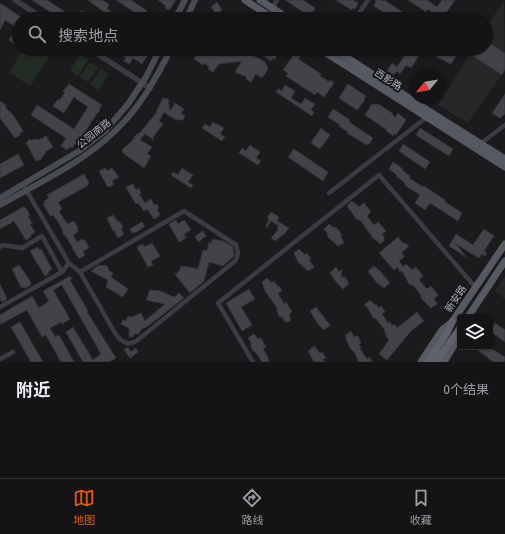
<!DOCTYPE html>
<html lang="zh">
<meta charset="utf-8">
<style>
:root{--surface:#141416;--page:#212123;--text:#f1f3f6;--muted:#9d9ea1;--line:#333335;--accent:#ea580c}
body{margin:0;font-family:"Fira Sans Condensed","Noto Sans SC",sans-serif;background:var(--page);color:var(--text)}
.controls{position:absolute;right:12px;bottom:12px;display:grid;overflow:hidden;border-radius:4px;box-shadow:0 1px 3px #0004}
.controls button{width:36px;height:36px;display:grid;place-items:center;padding:0;border:0;border-bottom:1px solid var(--line);background:var(--surface);color:var(--text);font:20px sans-serif}
.compass{position:absolute;left:409px;top:68px;width:36px;height:36px;border-radius:50%;background:var(--surface);box-shadow:0 1px 3px #0004;rotate:240deg}
.list{margin:0;padding:0;list-style:none}
h2{display:flex;justify-content:space-between;align-items:center;height:52px;margin:0;padding:0 16px;font-size:17px}
h2 small{font-size:13px;font-weight:400;color:var(--muted)}
.icon{flex:none;width:22px;height:22px;fill:none;stroke:currentColor;stroke-width:2;stroke-linecap:round;stroke-linejoin:round}
.map{position:relative;flex:none;width:505px;height:362px;overflow:hidden}
.search{position:absolute;background:var(--surface);box-shadow:0 1px 3px #0004;left:12px;right:12px;top:12px;height:44px;display:flex;align-items:center;gap:10px;box-sizing:border-box;padding:0 14px;border-radius:22px;color:var(--muted);font-size:15px}
.sheet{height:116px;background:var(--surface)}
nav{display:flex;justify-content:space-around;align-items:center;box-sizing:border-box;height:56px;border-top:1px solid var(--line);background:var(--surface);font-size:11px;color:var(--muted)}
nav a{display:grid;justify-items:center;gap:2px}
nav .on{color:var(--accent)}
.map>svg:first-child{display:block}
.built{fill:#27272a}
.green{fill:#222c24}
.building{fill:#424347;stroke:#353539}
.lines{fill:none;stroke-linecap:round;stroke-linejoin:round}
.minor{stroke:#3b3c43;stroke-width:4.5}
.tertiary{stroke:#3b3c43;stroke-width:5.5}
.secondary{stroke:#494b53;stroke-width:6}
.primary{stroke:#575962;stroke-width:7}
.trunk{stroke:#5f626b;stroke-width:7}
.labels{text-anchor:middle;dominant-baseline:central;stroke-width:4;stroke-linejoin:round;paint-order:stroke}
.street-label{font-size:10px;fill:#adb1bd;stroke:#161618}
</style>
<div class="map">
<svg width="505" height="362" viewBox="0 0 505 362">
<rect width="100%" height="100%" fill="#1b1b1d"/>
<path class="built" d="M504,0L505,70L468,123L438,105L473,49H486V29Z
M505,276V299L495,291Z"/>
<path class="green" d="M24,49H50L53,51L30,86L9,72Z
M80,55L88,60L78,76L70,70Z
M90,62L98,67L88,82L80,77Z
M101,69L109,74L98,90L90,84Z"/>
<path class="building" d="M32,0H47L68,14V16L66,19H61Z
M88,0H102L109,4L107,9L122,19H103L104,17L103,16V14L104,12Z
M116,0H131L147,11L143,18Z
M158,0H176L169,10L165,8L166,6Z
M285,0H303L315,8L313,12L320,16L322,13L331,19H314Z
M335,0H353L358,3L355,9L353,8L352,10Z
M376,0H381L383,2L384,0L413,19H394L374,6Z
M408,0H427L437,7L442,0H455L442,19H430L433,13L428,9L426,12Z
M217,2L222,10L216,14L211,7Z
M0,3L24,19H19V41L16,45L9,40L17,28L5,20L0,30Z
M80,11H82L94,19H78L76,17Z
M486,41L505,53V69L502,75L470,54L473,49H486Z
M112,49H140L148,55L142,64L133,58L129,64L124,61L126,58Z
M198,49H217L228,56L245,54L246,52L265,62L268,69L262,78L256,74L251,82L246,79L247,77L235,72L242,61L219,64L213,72L208,69L209,67L204,63L203,65L194,59Z
M254,49H278L276,53L278,54L274,60L273,58L271,61Z
M368,49H389V51L381,52L378,56Z
M409,49H423L411,68L406,65L400,74L397,71L394,75L387,71L392,63L397,67Z
M428,49H460L451,64L437,57Z
M295,53L300,56L298,59L321,74L320,76L329,82L330,80L334,83L324,97L317,92L315,95L286,76L288,73L283,70Z
M69,84L102,105L99,109L100,110L98,113H97L78,143L77,142L76,144H75L72,148L70,147L67,150L61,146L66,138L31,115L37,105L74,129L88,107L74,97L64,113L53,106L58,99L60,100L65,92L63,91Z
M348,84L366,96L364,100H365L357,110L339,98Z
M285,85L295,91L291,98L301,104L305,98L315,104L311,110L314,112L312,116L276,92L278,89L282,91Z
M505,94V114L500,118L492,113Z
M163,98L168,99L170,111L175,103L184,109L181,113L185,116L183,120H181L174,119L164,112L159,121L163,124L153,137L154,140L145,134L140,140L152,147L147,154L151,156L144,168L123,153L122,150L134,139V137L138,133L139,134L157,112H156Z
M0,101L6,105V108L13,115L22,129L23,132L20,133V135L15,138L0,118Z
M372,104L380,105L392,113L395,118L398,113L406,120L396,135L394,134L393,136L389,133L386,131L387,130L365,115Z
M333,109L350,120L349,122L373,138L370,143L368,145L365,144L347,133L348,132L339,126L340,125L328,117Z
M213,122L224,128L220,134L225,137L222,141L202,128L205,124L210,127Z
M321,128L330,135L320,149L311,143Z
M420,128L453,149L449,156L416,135Z
M46,136L53,147L45,152L46,153L41,158L42,159L36,161L26,143L30,139L31,141L35,139L36,140L38,139L39,140Z
M403,144L430,162L425,169L399,151Z
M250,145L260,152L256,158L261,161L258,165L239,153L242,148L246,151Z
M294,149L328,172L323,181L288,157Z
M18,154L24,165L0,178V164Z
M393,162L403,169L402,170L410,176L409,178L423,187L424,186L445,200L444,201L462,213L458,221L430,203L425,210L415,203L420,195L406,186L404,184L405,183L396,176L397,175L389,169Z
M105,168L107,171L112,168L119,177L112,181L114,184L110,187L107,186L99,171Z
M182,168L193,175L188,182L193,185L191,188L171,175L173,172L178,175Z
M84,174L89,183L87,186L58,202L62,209L59,211L65,221L68,224L74,221L78,228L77,229L78,232L73,235L77,242L82,239L84,241L85,240L89,248L83,251L85,255L79,259L72,248H73L65,235L64,236L62,231H63L59,223L53,215L50,216L43,204L45,203L44,201L49,198L47,195Z
M133,184L136,190L139,188L141,193L139,194L145,203L151,199L154,205L157,204L159,208L157,209L160,215L154,219L147,209L144,211L138,203L136,204L126,187Z
M352,201L359,207L364,203L371,212L367,216L372,223L375,225L378,222L386,231L382,234L384,237V241L380,244L376,240L373,238L361,221L358,219L357,220L347,206Z
M23,207L26,208L30,215L28,216L32,223L30,224L35,232L31,235V237L26,240L14,221L0,229V220Z
M271,212L279,217L277,221L289,228L284,234L275,241L271,238L278,230L277,228L279,226L271,221L267,228L266,227L269,219L267,218Z
M113,215L118,222L119,221L123,227L121,228L124,234L118,238L114,230L113,231L107,218Z
M176,220L178,224L184,220L191,230L184,234L186,238L179,242L169,224Z
M142,222L145,226L137,232L132,233L130,229Z
M329,224L334,228L336,227L342,235L341,237L344,243L338,246L328,237L327,233L324,229Z
M484,229L494,236L484,251L487,253L485,256L482,254L479,258L456,244L466,257L449,246L456,234L473,245Z
M203,231L206,236L198,242L195,236Z
M398,237L403,243H405L409,246L402,252L404,257L399,261L403,267L406,264L412,270L416,267L423,276L419,280L427,289L431,286L438,295L434,299L437,304L431,308L421,298V295L413,285L409,284L402,271L400,272L397,267L394,270L379,253Z
M212,239L223,241L233,247L234,256L223,266L209,262L204,281L190,293L174,273L177,274L178,271L179,272L181,266L183,267V266L198,269L203,250L207,251L209,242L211,244Z
M152,243L160,256L151,261L153,265L148,267L137,247L143,244L144,247Z
M38,247L39,250L41,249L52,269L48,272L49,274L45,276L31,253L30,251Z
M299,249L305,255L307,253L311,259L309,260L314,267L310,270L308,271L298,262L294,253Z
M19,265L31,282L30,283L31,285L25,288L21,287L12,269Z
M99,265L102,266L103,265L105,266V265L109,268L108,270L113,273L111,277L128,289L123,297L106,287L108,280L91,271Z
M374,266L380,271L390,283L384,288L377,283L368,271Z
M336,267L339,272L342,269L341,277H345L349,284L343,289L337,283L330,273Z
M70,276L72,279L70,280L88,311L87,312L116,358L109,362H83L66,332L73,327L93,360L101,354L62,285L53,290L70,319L62,324L61,322L50,328L55,337L59,335L74,362H61L46,335L42,337L27,310L1,324L0,322V315L32,296L39,308L49,301L43,291Z
M267,278L272,283L274,281L278,287L279,286L282,291L278,293L284,304L286,302L292,312L289,314L291,320L288,322H285L283,318L279,316L277,311V308L265,291L262,282Z
M0,284L7,299L2,302L0,299Z
M249,289L255,299L241,307L252,325L242,331L226,303Z
M150,290L160,291L174,297L179,293L184,298L148,326L140,330V333L139,334H134L133,337H129V328L121,324L123,320L126,321L128,316L132,317L141,313L145,321L165,304L146,300Z
M370,300L375,305L376,304L379,308L381,306L385,312L382,314L388,323L390,322L392,326L394,324L397,328L417,312L424,321L411,331L387,360L379,354L389,340L385,334L386,333L384,331L385,330L375,318L374,319L367,307L364,305Z
M316,307L330,325L324,330L318,324L310,311Z
M20,322L43,362H31L11,327Z
M495,323L505,330V342L490,331Z
M351,331L354,337L358,336L360,341L361,343L359,344L361,348H360L364,355L367,359L370,357L372,362H359L354,352L350,348L346,339L347,338L345,335Z
M254,334L258,339L261,338L266,347L263,349L268,357L269,362H262L257,354L254,351H253L251,347V343L248,338Z
M314,346L320,353L322,352L326,358L323,359L325,362H314L308,351Z
M128,347L131,352L136,348L138,352L130,358L124,350Z
M479,347H489L505,357V360L504,362H493L478,350Z"/>
<g class="lines">
<path class="minor" d="M272,8L277,0
M355,19L368,0
M480,144L505,125
M25,188L69,263L80,272L115,333C122,343 129,347 139,339L235,261C239,255 238,252 236,245L184,211L80,272
M329,193L427,117
M0,247L3,245L22,248L42,236L62,272
M0,307L62,272L69,263
M0,359L13,352
M253,362L218,303L379,175L476,288"/>
<path class="tertiary" d="M15,0L44,19
M90,49L150,88"/>
<path class="secondary" d="M175,19L185,0
M186,19L195,0
M0,198L79,151L105,131L128,104L146,77L160,49
M0,205C38,183 86,161 117,129C141,106 156,78 171,49"/>
<path class="primary" d="M245,0L274,19
M260,0L289,19
M320,49L505,167
M334,49L427,110L505,159
M468,317L505,261
M421,362L442,330L452,322L505,244
M444,362L453,347L460,334"/>
<path class="trunk" d="M428,362L447,333L452,322
M436,362L460,328"/>
</g>
<g class="labels">
<g class="street-label">
<text transform="translate(388 80) rotate(32)">西影路</text>
<text transform="translate(94 134) rotate(-39)">公园南路</text>
<text transform="translate(456 299) rotate(-56)">新安路</text>
</g>
</g>
</svg>
<div class="controls">
<button><svg class="icon" aria-label="layers" viewBox="0 0 24 24"><path d="M12 4l9 5-9 5-9-5zM3 14l9 5 9-5"/></svg></button>
</div>
<svg class="compass" viewBox="-18 -18 36 36"><path d="M0-13l5 13h-10z" fill="#e53935"/><path d="M0 13l5-13h-10z" fill="#9d9ea1"/></svg>
<div class="search"><svg class="icon" aria-label="search" viewBox="0 0 24 24"><circle cx="10" cy="10" r="6"/><path d="M15 15l6 6"/></svg>搜索地点</div>
</div>
<section class="sheet">
<h2>附近<small>0个结果</small></h2>
<ul class="list">
</ul>
</section>
<nav>
<a class="on"><svg class="icon" aria-label="map" viewBox="0 0 24 24"><path d="M3 6l6-2 6 2 6-2v14l-6 2-6-2-6 2zM9 4v14M15 6v14"/></svg>地图</a>
<a><svg class="icon" aria-label="directions" viewBox="0 0 24 24"><path d="M12 3l9 9-9 9-9-9zM9 14v-3h6M13 9l2 2-2 2"/></svg>路线</a>
<a><svg class="icon" aria-label="saved" viewBox="0 0 24 24"><path d="M7 4h10v16l-5-4-5 4z"/></svg>收藏</a>
</nav>
